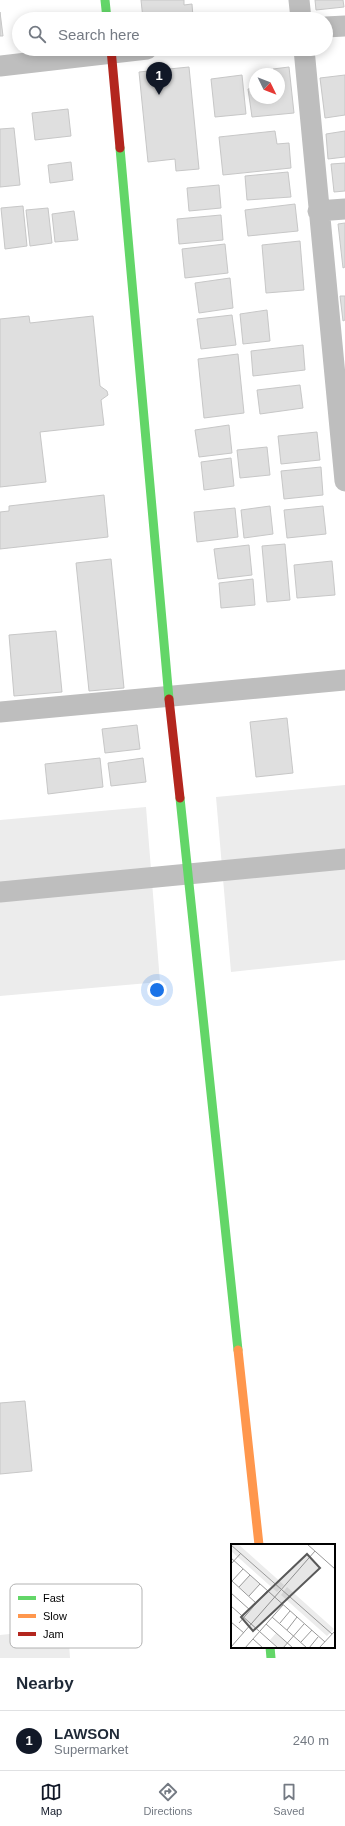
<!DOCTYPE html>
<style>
:root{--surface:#fff;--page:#f6f6f7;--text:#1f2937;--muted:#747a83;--line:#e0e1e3;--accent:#111827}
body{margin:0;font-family:Helvetica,sans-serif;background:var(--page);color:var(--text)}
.compass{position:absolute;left:249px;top:68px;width:36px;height:36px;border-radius:50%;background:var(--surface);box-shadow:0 2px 10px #0003;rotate:133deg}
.you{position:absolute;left:157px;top:990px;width:14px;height:14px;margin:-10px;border:3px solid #fff;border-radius:50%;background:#1a73e8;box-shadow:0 0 0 6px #1a73e833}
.badge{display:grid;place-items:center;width:26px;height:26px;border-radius:50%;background:var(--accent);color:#fff;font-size:13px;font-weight:700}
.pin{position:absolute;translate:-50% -33px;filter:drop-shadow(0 1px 2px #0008)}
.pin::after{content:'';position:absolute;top:21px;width:14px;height:12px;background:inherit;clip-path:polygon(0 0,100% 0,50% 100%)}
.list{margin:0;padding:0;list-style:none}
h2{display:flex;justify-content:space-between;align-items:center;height:52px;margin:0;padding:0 16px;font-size:17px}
h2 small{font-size:13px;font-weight:400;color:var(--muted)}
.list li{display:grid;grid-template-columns:26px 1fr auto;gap:12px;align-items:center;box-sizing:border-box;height:60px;padding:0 16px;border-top:1px solid var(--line)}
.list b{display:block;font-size:15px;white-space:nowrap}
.list p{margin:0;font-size:13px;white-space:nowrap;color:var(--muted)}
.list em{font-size:13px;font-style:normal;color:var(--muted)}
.icon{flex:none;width:22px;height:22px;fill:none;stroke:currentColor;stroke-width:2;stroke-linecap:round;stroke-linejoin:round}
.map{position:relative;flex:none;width:345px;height:1658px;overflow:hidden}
.search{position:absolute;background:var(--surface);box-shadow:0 2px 10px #0003;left:12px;right:12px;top:12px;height:44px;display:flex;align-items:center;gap:10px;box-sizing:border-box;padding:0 14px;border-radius:22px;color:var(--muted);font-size:15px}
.sheet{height:112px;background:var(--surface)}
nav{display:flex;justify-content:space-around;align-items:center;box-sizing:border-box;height:56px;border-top:1px solid var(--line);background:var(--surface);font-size:11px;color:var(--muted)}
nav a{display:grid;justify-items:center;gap:2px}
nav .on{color:var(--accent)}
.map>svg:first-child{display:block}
.green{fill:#ececec}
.building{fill:#dfdfdf;stroke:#c7c7c7}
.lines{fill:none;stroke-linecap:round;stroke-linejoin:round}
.street{stroke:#bebebe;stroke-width:21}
.fast{stroke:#63d668;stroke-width:9}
.slow{stroke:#ff974d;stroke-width:9}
.jam{stroke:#b3261e;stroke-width:9}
.inset-road{fill:none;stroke:#999;stroke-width:1}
.view{fill:#595959;fill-opacity:0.15;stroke:#595959;stroke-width:2}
.inset-edge{fill:none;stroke:#000;stroke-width:2}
.key{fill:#fff;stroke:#b2b2b2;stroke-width:1}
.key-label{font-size:11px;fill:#000}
</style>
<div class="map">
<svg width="345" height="1658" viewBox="0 0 345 1658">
<rect width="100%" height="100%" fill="#fff"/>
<path class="green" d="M345,785V960L231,972L216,797Z
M146,807L160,982L0,996V820Z
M68,1628L70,1658H0V1635Z"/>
<path class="building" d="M141,0H184V5L192,4L193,17L143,19Z
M315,0H343L344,7L316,10Z
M0,12L3,36H0Z
M189,67L199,169L176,171L175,159L148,162L139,72Z
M289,67L294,113L252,117L248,89L255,88V98H279V74H273V69Z
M242,75L246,114L215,117L211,79Z
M345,75V115L325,118L320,78Z
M68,109L71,136L35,140L32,113Z
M14,128L20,185L0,187V129Z
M275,131L277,144L289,143L291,168L223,175L219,137Z
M345,131V157L328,159L326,134Z
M71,162L73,180L50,183L48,165Z
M345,163V191L334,192L331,164Z
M288,172L291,197L247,200L245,176Z
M219,185L221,208L189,211L187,188Z
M295,204L298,231L248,236L245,210Z
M23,206L27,246L5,249L1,208Z
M48,208L52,243L30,246L26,210Z
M74,211L78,240L55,242L52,214Z
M221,215L223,240L179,244L177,219Z
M345,223V267L343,268L338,224Z
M300,241L304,290L266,293L262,245Z
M225,244L228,273L185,278L182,249Z
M230,278L233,308L199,313L195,283Z
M340,296H345V320L343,321Z
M267,310L270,341L243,344L240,314Z
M232,315L236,345L201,349L197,319Z
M29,316L30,323L93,316L100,386L107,391L108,395L101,400L104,425L40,432L46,482L0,487V319Z
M303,345L305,370L253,376L251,351Z
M238,354L244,413L204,418L198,359Z
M300,385L303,408L260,414L257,390Z
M229,425L232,453L199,457L195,430Z
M317,432L320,460L281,464L278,436Z
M267,447L270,475L240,478L237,450Z
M231,458L234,486L204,490L201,462Z
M321,467L323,495L284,499L281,471Z
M104,495L108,537L0,549V512L9,511V506Z
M270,506L273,534L244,538L241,510Z
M323,506L326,534L287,538L284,510Z
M235,508L238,537L197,542L194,512Z
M285,544L290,600L267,602L262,546Z
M249,545L252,575L218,579L214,549Z
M111,559L124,688L89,691L76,563Z
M332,561L335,595L297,598L294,565Z
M253,579L255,605L221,608L219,583Z
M56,631L62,692L14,696L9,635Z
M287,718L293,773L256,777L250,722Z
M137,725L140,749L105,753L102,729Z
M100,758L103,787L48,794L45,764Z
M143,758L146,782L111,786L108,763Z
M25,1401L32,1471L0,1474V1403Z"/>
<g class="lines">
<path class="street" d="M299,0L301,19
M326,27L345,26
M304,49L345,481
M0,66L147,49
M318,211L345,209
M0,712L345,680
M0,892L345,859"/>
<path class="fast" d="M105,0L107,19
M120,148L169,699
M180,798L238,1350
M270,1647L271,1658"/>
<path class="slow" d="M238,1350L259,1545"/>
<path class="jam" d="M111,49L120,148
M169,699L180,798"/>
</g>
<g transform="translate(231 1544)">
<rect width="104" height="104" fill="#fff"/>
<path d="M0,0H7L53,41L46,48L0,7ZM19,31L29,40L18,52L8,43ZM56,43L103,85L96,92L50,51ZM45,89L56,99L52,104H47L39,96Z" fill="#ececec"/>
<path class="inset-road" d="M76,0L104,25M0,1L101,90M0,14L94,98M0,20L10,9M1,37L25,59M1,37L12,25M8,43L19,31M0,49L19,66M18,52L29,40M0,62L47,104M41,73L76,104M0,78L13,89M8,79L36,47M49,79L59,67M35,80L62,104M56,86L66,73M22,95L32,104M70,98L81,86M0,103L84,7M14,104L52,61M52,104L73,80M78,104L87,93M88,104L104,87"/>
<path class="view" d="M76,10L89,24L22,87L10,73Z"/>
<rect width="104" height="104" class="inset-edge"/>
</g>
<rect x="10" y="1584" width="132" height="64" rx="6" class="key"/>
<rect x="18" y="1596" width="18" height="4" fill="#63d668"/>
<rect x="18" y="1614" width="18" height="4" fill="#ff974d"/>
<rect x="18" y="1632" width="18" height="4" fill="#b3261e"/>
<g class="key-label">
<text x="43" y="1602">Fast</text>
<text x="43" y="1620">Slow</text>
<text x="43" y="1638">Jam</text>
</g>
</svg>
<svg class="compass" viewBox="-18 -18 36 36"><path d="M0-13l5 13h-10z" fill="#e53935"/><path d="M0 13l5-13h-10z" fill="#747a83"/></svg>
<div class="you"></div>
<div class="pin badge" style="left:159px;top:95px">1</div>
<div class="search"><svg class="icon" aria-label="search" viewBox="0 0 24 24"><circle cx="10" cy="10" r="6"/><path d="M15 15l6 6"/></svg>Search here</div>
</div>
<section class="sheet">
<h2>Nearby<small></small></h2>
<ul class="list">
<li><span class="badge">1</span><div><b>LAWSON</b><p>Supermarket</p></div><em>240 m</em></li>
</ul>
</section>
<nav>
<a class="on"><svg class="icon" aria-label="map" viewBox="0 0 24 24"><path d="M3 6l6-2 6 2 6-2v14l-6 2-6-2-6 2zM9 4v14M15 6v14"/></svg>Map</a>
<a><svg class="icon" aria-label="directions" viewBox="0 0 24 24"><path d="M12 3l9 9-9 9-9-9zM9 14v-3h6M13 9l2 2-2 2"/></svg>Directions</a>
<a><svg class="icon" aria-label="saved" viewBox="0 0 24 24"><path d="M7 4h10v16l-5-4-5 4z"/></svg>Saved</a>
</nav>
